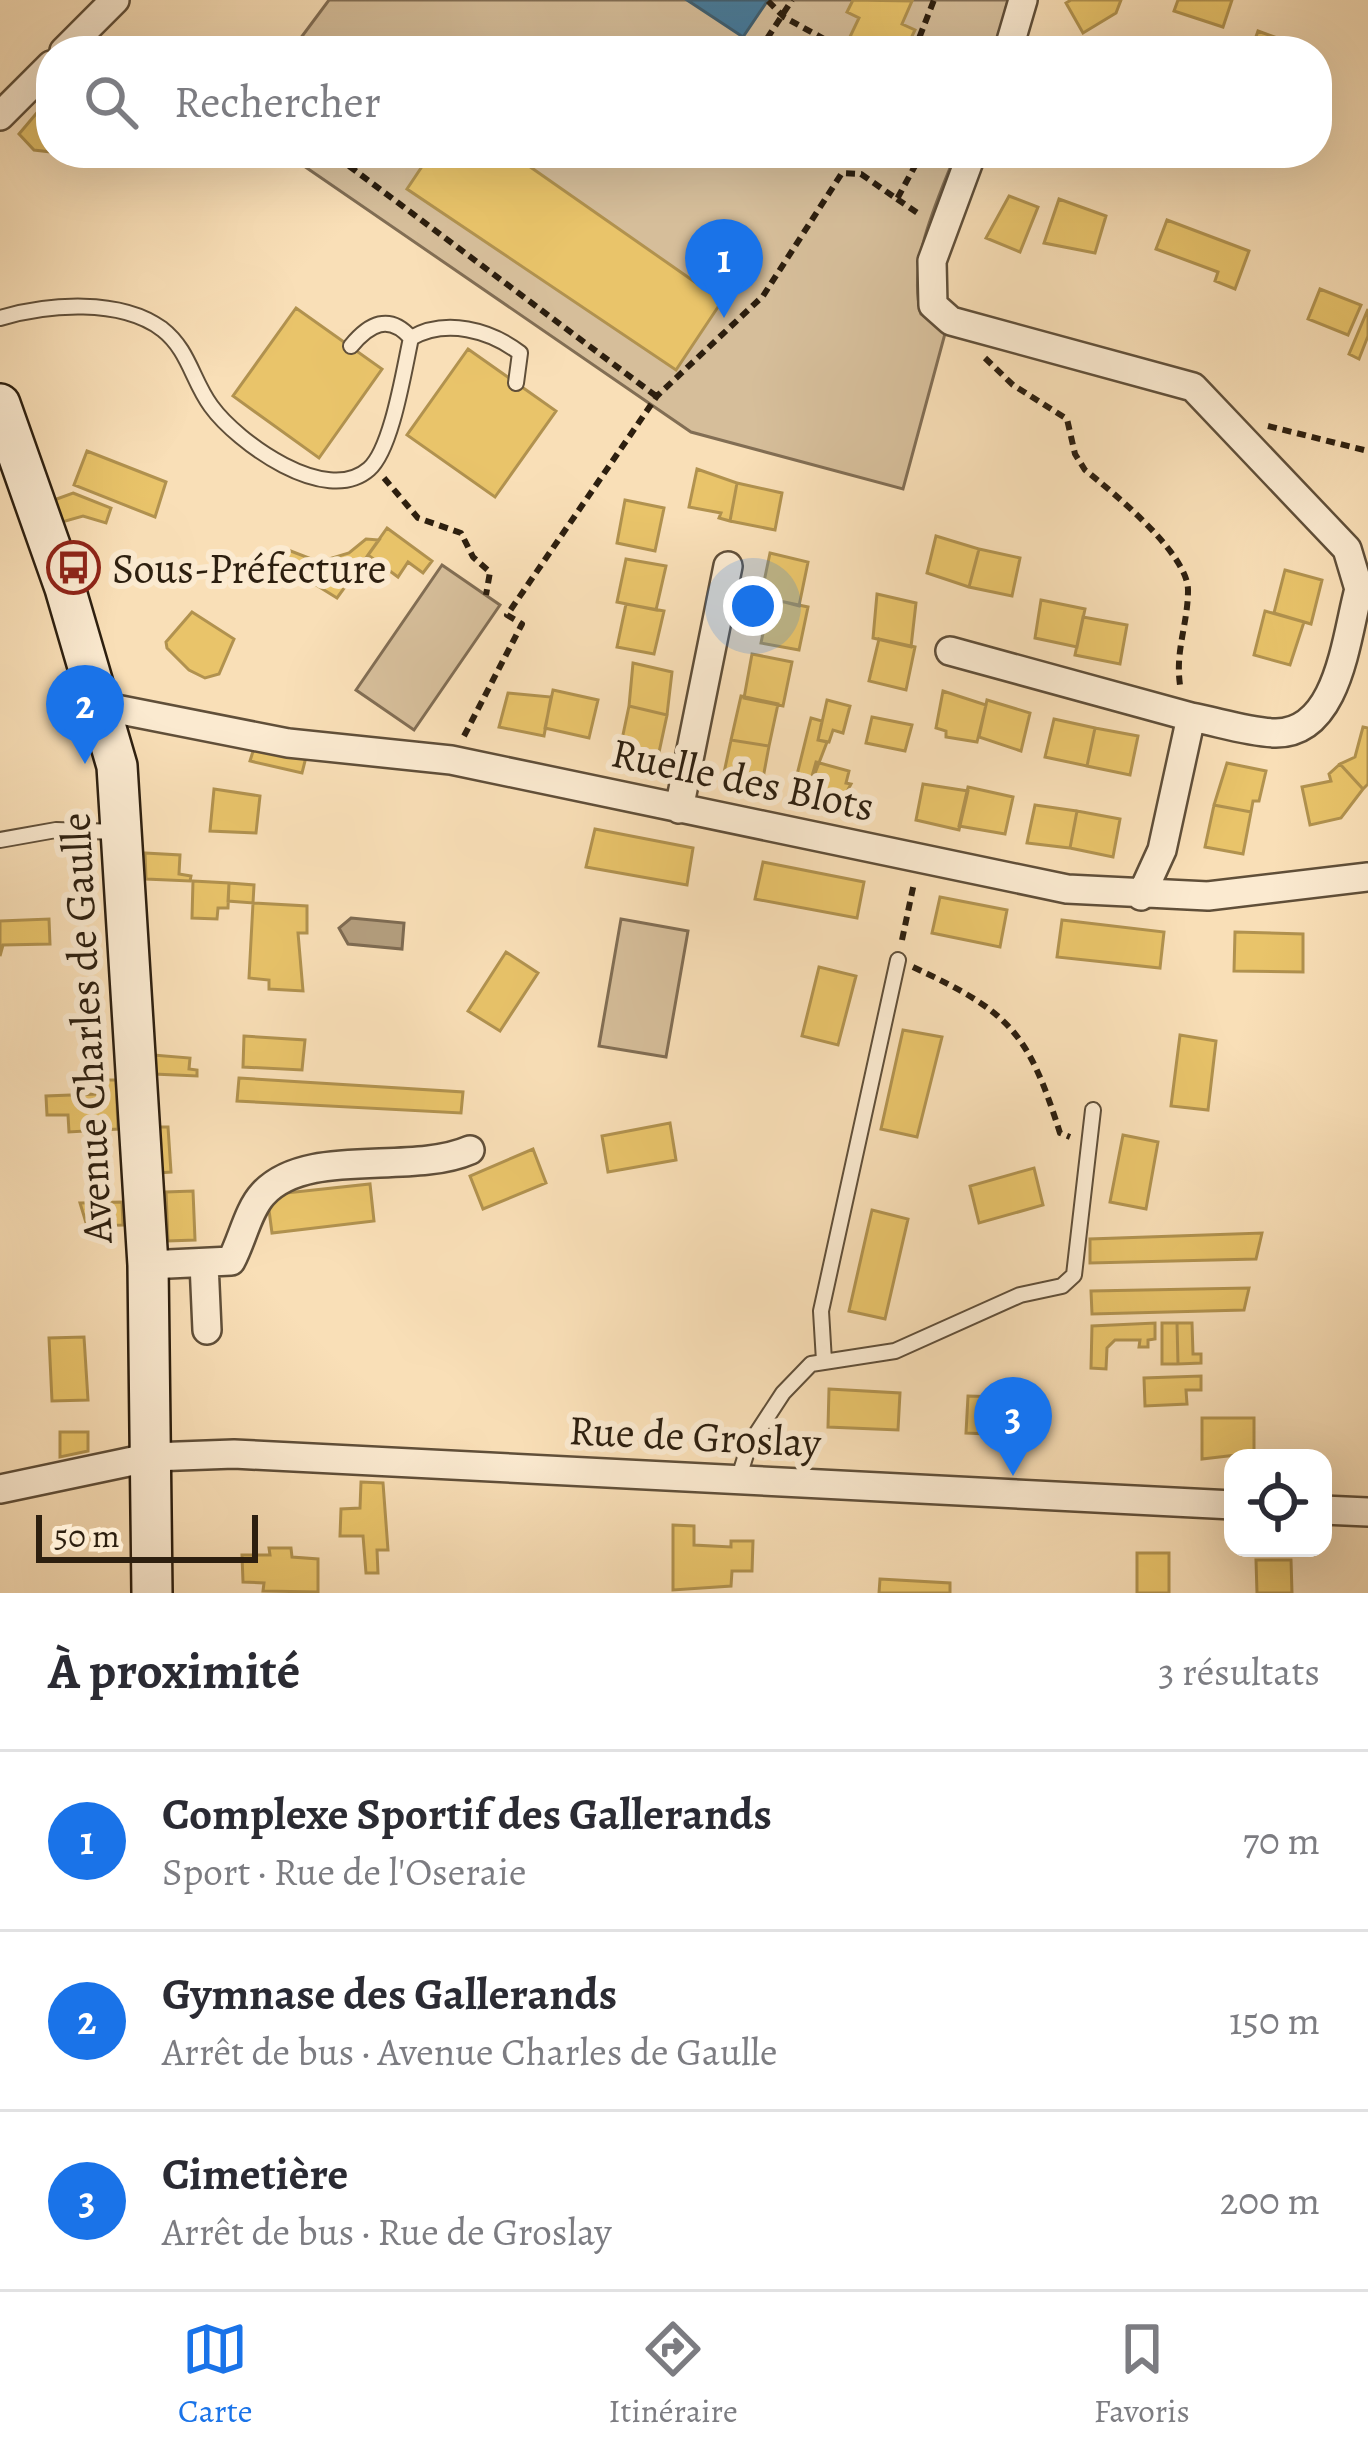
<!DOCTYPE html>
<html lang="fr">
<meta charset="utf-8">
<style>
:root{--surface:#fff;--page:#f2f2f3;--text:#2b2b33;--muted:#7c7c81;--line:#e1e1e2;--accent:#1a73e8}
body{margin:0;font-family:Alegreya,serif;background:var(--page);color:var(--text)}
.controls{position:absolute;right:36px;bottom:36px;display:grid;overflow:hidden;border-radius:24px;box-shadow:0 12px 48px #0002}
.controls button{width:108px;height:108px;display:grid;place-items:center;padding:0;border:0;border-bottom:3px solid var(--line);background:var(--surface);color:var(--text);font:60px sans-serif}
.scale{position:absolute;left:36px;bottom:30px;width:222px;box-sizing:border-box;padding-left:12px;border:6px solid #2d1f0f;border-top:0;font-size:33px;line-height:42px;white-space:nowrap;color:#2d1f0f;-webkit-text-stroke:9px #fbead0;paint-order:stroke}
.you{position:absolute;left:753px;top:606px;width:42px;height:42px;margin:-30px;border:9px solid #fff;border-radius:50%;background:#1a73e8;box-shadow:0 0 0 18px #1a73e833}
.badge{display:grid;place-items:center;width:78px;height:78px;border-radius:50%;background:var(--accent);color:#fff;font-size:39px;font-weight:700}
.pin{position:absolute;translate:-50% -99px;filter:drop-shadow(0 3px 6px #0008)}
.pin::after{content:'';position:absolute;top:63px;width:42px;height:36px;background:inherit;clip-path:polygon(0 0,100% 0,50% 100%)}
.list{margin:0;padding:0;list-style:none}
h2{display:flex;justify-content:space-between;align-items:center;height:156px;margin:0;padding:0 48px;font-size:51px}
h2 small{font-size:39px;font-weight:400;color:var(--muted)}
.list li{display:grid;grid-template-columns:78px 1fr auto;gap:36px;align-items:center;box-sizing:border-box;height:180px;padding:0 48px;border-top:3px solid var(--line)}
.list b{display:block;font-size:45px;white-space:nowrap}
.list p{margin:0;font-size:39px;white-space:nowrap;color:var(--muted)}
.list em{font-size:39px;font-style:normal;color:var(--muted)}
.icon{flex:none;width:66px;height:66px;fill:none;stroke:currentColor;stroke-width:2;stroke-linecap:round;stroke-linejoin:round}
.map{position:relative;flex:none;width:1368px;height:1593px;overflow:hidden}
.search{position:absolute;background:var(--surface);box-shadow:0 12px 48px #0002;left:36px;right:36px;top:36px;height:132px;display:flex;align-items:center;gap:30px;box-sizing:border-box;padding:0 42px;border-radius:48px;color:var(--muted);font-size:45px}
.sheet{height:696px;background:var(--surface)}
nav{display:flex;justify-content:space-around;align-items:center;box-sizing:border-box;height:168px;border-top:3px solid var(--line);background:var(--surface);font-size:33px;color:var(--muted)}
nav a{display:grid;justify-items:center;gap:6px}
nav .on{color:var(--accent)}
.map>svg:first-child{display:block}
.green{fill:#d6be9a;stroke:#826e54;stroke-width:3}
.water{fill:#b49e7e;stroke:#7e6b52;stroke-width:3}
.homes{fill:#e9c46a;stroke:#b1924f;stroke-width:3}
.public{fill:#457b9d;stroke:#3e5f72;stroke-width:3}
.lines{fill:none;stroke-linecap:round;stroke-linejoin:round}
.service-casing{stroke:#604f39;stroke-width:18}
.minor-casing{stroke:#604f39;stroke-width:32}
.secondary-casing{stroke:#2d1f0f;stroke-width:44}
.path{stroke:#2d1f0f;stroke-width:6;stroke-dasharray:9 6;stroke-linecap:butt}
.service{stroke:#fbead0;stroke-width:14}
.minor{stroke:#fbead0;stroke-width:27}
.secondary{stroke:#fbead0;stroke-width:39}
.labels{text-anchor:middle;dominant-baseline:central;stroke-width:12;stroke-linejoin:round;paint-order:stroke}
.poi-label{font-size:42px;fill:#2d1f0f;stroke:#fbead0;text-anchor:start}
.street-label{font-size:42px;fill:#2d1f0f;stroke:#fbead0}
</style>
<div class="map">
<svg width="1368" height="1593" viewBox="0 0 1368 1593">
<rect width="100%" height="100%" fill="#f9dfb7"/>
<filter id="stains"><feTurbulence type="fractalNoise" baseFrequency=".00167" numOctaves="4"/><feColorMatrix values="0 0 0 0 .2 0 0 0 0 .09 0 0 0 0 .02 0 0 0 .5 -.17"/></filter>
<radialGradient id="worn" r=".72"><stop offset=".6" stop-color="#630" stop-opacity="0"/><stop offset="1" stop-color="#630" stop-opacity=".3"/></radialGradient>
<path class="green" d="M329,0H1008L995,51H291Z
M285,153H956C937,202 907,262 921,314L946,330L903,489L691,432Z
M442,565L500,605L414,730L356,690Z
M621,919L688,931L666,1057L599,1046Z"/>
<path class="water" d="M351,918L404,923L402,949L348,944L339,928Z"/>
<path class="homes" d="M853,0L912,1L902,24L915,30L905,51L878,43L875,51H864L847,43L859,18L847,12Z
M1071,0H1121L1116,13L1083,33L1066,3Z
M1178,0H1232L1223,27L1174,11Z
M1258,31L1308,49L1307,51H1251Z
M51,96V152L34,150L19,134Z
M431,153L516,157L722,301L676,370L407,189Z
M1009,196L1038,207L1020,252L986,238Z
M1059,199L1106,216L1095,253L1044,243Z
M1167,220L1249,251L1235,289L1215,281L1218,272L1156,249Z
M1320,289L1361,305L1348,335L1308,319Z
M296,308L382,369L319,458L233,396Z
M1368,309V336L1359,359L1349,354Z
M468,349L556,411L495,497L407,435Z
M87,451L166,482L155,517L74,485Z
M697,469L737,483L730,521L719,518L721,513L689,507Z
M737,483L782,493L775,530L730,521Z
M73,493L111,508L106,523L83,516L62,522L54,500Z
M625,500L664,508L655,551L617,543Z
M387,528L432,561L423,573L408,562L398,577L368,555Z
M936,536L979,549L969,587L927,573Z
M366,539L379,540L337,598L271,557L283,548L319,562L349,553Z
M979,549L1020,558L1012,596L969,587Z
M770,553L808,562L799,606L761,596Z
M626,559L666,566L656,610L617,602Z
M1285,570L1322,580L1311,624L1274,613Z
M877,594L916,603L911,647L873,638Z
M770,599L808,607L799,650L761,643Z
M1041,600L1085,609L1077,647L1035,638Z
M626,604L664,611L654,654L617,647Z
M1265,611L1304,622L1290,665L1254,655Z
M192,612L234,639L219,674L205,678L189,670L167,648L166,642Z
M1083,617L1127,625L1120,664L1075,655Z
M879,639L915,647L906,690L869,681Z
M752,654L792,662L783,706L744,698Z
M633,663L672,672L667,715L629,706Z
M553,690L598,700L589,738L545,728Z
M943,691L986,705L977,742L946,737V731L936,728Z
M508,693L551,697L544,736L499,727Z
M741,696L778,704L769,746L731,740Z
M827,700L850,706L843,733L833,730L829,742L818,740Z
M987,700L1030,713L1021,751L979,737Z
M629,706L667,715L658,757L620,749Z
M872,717L912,725L905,751L866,743Z
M811,718L822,721L818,740L827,742L807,794L793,791Z
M1054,719L1095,728L1087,766L1045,757Z
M1363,727L1368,728V784L1363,789L1340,764L1355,757Z
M1095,728L1138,736L1130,775L1087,766Z
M731,740L769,746L761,789L722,782Z
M255,745L306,757L302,773L250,761Z
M816,762L849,771L846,783L851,784L841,803L807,794Z
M1227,763L1266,771L1259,801H1253L1251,812L1214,805Z
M1340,764L1363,789L1341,818L1310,825L1302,787L1331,781L1329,774Z
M923,784L968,791L959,830L916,820Z
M968,787L1013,797L1005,834L959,826Z
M214,789L260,796L256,833L210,831Z
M1035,805L1077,811L1070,848L1027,843Z
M1214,805L1251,812L1243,854L1205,847Z
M1077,811L1120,819L1113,857L1070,848Z
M595,829L693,848L687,885L586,867Z
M145,853L180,855L179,874L191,876L190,881L146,879Z
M763,862L864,882L857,918L755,899Z
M193,881L229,883L228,908H218L217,919L192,918Z
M229,883L254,885L253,903L228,901Z
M940,897L1007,910L1000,947L932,933Z
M253,903L307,906V933H298L303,991L269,989V980L249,978Z
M49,919L50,944L3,945L0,956V921Z
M1062,920L1164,932L1160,968L1057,957Z
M1235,932L1303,934V972L1234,971Z
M506,952L538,973L500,1031L468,1011Z
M819,967L856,976L838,1045L802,1036Z
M903,1030L942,1037L917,1137L881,1129Z
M1180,1035L1216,1041L1208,1110L1171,1106Z
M244,1036L305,1040L302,1070L243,1067Z
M153,1055L190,1058L189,1069L197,1070V1076L154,1074Z
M239,1078L463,1092L461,1113L237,1101Z
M96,1080H116L118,1129L69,1132L68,1115H47L46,1096L97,1094Z
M670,1123L676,1160L608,1172L602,1136Z
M156,1127H168L171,1172L158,1173Z
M1123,1135L1158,1142L1146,1209L1110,1202Z
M533,1149L546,1183L483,1209L470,1176Z
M1034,1168L1043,1205L979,1223L970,1186Z
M370,1184L374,1221L272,1233L267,1195Z
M193,1191L195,1240L168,1241L166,1192Z
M80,1203L122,1202L123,1225L87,1226Z
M872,1210L908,1219L885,1319L849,1311Z
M1262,1233L1256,1259L1090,1263V1239Z
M1249,1288L1244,1310L1092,1314L1091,1291Z
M1155,1323V1339L1148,1340V1347H1139L1140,1340H1115L1107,1348L1106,1369L1091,1368L1092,1326Z
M1162,1323H1177L1178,1364H1162Z
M1177,1323H1192L1193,1354H1201V1363L1178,1364Z
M84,1337L88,1400L52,1401L49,1338Z
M1201,1376V1390H1186L1187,1404L1145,1406L1144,1378Z
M829,1389L900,1393L898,1430L828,1427Z
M968,1396L1034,1398L1032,1436L966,1433Z
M1202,1418H1254V1453L1202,1459Z
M60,1432H88V1451L60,1457Z
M361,1482L383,1483L388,1550H377L378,1573H366L363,1536H340L341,1509L360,1508Z
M673,1525L694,1526V1545L731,1547V1541H753L752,1571H732L731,1586L673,1590Z
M269,1548H291L292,1557L318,1559V1592L263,1591L264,1583L243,1582L242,1555H270Z
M1137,1553H1169V1593H1137Z
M1256,1560H1291L1292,1593H1257Z
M880,1579L950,1583V1593H879Z"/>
<path class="public" d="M687,0H768L743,37Z"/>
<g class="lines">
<defs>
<path id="service" d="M0,318C48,304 120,298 162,329C189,350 192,380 211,406C237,442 326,507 369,469C392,449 404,369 411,338C446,318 490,330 520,353L516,383
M351,346C369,324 389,313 411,338
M0,840L56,830L118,832
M824,1361L821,1311L898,960
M738,1480L749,1445L783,1393L811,1364L895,1351L1020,1295L1062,1286L1074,1275L1093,1110"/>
<path id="minor" d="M64,51L115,0
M1008,51L1023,0
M0,116L51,65
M972,153L932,261L933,305L951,321L1193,387L1347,549L1359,589C1346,636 1339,734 1275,733C1248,732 1218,722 1191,717L1162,850L1141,896
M950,651L1191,717
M104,712L116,709L288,743L451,760L1067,889L1208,896L1368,877
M679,809L728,566
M204,1263L207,1330
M148,1265L231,1261C242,1241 248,1210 263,1194C307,1146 410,1176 470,1150
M0,1489L152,1457L234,1454L1233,1505
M1323,1510L1368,1512"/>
<path id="secondary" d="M0,404L65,588L117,766L148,1265L152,1593"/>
</defs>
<use href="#service" class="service-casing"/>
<use href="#minor" class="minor-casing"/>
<use href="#secondary" class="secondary-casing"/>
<path class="path" d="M768,1L784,17L846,51
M759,51L792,0
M914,51L934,0
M337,157L656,396
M897,199L919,214
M985,358L1013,385L1067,419L1075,454L1085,470C1114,493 1188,554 1188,590C1188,624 1175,650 1180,685
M1268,426L1368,451
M384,478L418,518L461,533L473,557L490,572L486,595
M464,736L522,624L507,615L657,396L763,296L842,173L861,174L897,199L922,153
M902,940L914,883
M913,967C1010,1012 1028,1032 1060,1133L1070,1137"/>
<use href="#service" class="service"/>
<use href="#minor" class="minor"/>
<use href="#secondary" class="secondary"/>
</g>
<defs>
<symbol id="bus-ring" viewBox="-11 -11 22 22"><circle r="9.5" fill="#fbead0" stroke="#8f2418" stroke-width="1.5"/><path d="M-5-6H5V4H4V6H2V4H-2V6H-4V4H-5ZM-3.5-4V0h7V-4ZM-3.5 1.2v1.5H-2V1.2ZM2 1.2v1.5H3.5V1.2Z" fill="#8f2418"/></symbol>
</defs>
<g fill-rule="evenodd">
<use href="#bus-ring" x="44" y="538" width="59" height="59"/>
</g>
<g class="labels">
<g class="poi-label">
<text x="112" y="568">Sous-Préfecture</text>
</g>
<g class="street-label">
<text transform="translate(743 779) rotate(12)">Ruelle des Blots</text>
<text transform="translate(86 1028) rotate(-93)">Avenue Charles de Gaulle</text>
<text transform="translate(695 1436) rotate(3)">Rue de Groslay</text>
</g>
</g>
<rect width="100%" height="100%" filter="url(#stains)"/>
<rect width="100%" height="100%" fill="url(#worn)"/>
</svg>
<div class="controls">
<button><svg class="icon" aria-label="locate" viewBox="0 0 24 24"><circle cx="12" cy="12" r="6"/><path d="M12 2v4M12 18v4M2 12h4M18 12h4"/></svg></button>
</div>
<div class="scale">50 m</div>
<div class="you"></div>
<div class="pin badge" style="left:724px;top:318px">1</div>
<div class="pin badge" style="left:85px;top:764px">2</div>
<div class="pin badge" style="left:1013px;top:1476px">3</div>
<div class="search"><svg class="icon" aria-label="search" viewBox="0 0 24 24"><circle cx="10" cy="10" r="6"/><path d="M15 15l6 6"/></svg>Rechercher</div>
</div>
<section class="sheet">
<h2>À proximité<small>3 résultats</small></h2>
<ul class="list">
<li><span class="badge">1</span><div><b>Complexe Sportif des Gallerands</b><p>Sport · Rue de l'Oseraie</p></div><em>70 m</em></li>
<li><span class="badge">2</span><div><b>Gymnase des Gallerands</b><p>Arrêt de bus · Avenue Charles de Gaulle</p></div><em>150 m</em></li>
<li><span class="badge">3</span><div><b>Cimetière</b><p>Arrêt de bus · Rue de Groslay</p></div><em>200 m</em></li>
</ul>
</section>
<nav>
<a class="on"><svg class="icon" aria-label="map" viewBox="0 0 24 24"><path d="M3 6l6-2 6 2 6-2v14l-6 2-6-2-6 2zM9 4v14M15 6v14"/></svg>Carte</a>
<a><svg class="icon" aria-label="directions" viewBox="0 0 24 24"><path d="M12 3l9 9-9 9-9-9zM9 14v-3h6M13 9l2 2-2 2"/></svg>Itinéraire</a>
<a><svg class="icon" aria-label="saved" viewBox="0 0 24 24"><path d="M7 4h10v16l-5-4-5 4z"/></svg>Favoris</a>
</nav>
